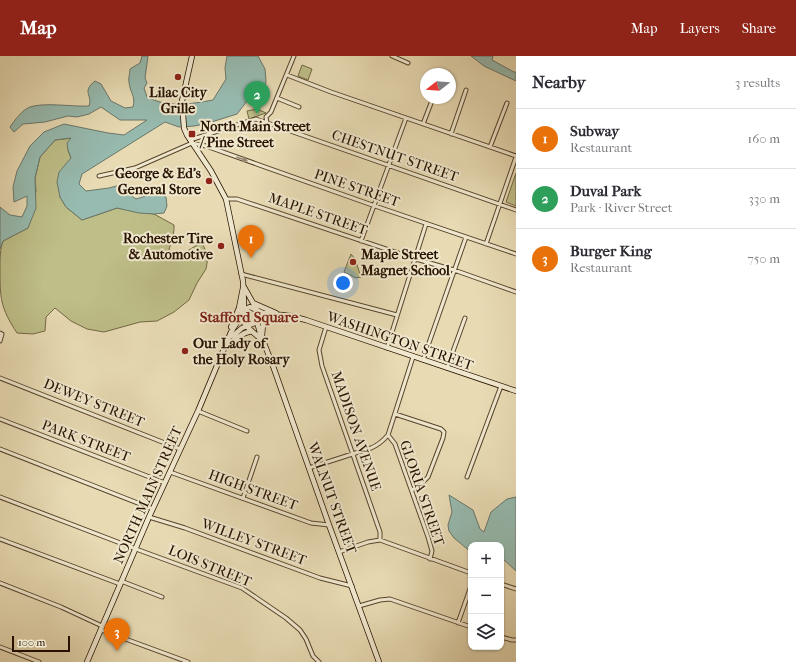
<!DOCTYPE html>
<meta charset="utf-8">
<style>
:root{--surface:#fff;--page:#f7f7f7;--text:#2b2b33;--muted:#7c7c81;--line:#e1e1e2;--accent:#8f2418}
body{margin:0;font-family:"IM FELL French Canon",serif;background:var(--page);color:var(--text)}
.controls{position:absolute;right:12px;bottom:12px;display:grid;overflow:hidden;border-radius:8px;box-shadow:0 1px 3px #0004}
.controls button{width:36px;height:36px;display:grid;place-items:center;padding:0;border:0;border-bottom:1px solid var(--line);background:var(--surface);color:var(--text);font:20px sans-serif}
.compass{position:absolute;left:420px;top:12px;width:36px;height:36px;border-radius:50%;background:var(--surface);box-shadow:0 1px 3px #0004;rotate:253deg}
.scale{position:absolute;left:12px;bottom:10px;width:58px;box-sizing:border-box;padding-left:4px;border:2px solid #271200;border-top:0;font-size:11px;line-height:14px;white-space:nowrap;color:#271200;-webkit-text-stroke:3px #f0e8ce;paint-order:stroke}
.you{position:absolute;left:343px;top:227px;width:14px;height:14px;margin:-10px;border:3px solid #fff;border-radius:50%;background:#1a73e8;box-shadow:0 0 0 6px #1a73e833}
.badge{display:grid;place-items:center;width:26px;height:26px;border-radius:50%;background:var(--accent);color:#fff;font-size:13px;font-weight:700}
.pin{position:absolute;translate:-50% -33px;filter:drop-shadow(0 1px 2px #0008)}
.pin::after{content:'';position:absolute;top:21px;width:14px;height:12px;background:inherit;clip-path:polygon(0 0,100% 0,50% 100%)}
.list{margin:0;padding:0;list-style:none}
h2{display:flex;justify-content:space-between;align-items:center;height:52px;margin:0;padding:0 16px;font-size:17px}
h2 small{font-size:13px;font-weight:400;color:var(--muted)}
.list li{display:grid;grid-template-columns:26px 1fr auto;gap:12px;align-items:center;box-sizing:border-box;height:60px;padding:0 16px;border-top:1px solid var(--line)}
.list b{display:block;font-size:15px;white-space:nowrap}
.list p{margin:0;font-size:13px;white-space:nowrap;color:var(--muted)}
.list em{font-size:13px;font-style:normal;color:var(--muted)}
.icon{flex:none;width:22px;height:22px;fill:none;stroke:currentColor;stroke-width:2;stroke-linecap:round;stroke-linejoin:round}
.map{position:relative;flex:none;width:516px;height:606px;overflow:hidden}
header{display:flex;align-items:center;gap:24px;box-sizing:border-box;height:56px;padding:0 20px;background:var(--accent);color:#fff}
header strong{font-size:19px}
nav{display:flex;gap:22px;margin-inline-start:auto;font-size:14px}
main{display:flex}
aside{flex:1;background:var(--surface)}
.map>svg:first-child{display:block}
.green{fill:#bebe88;stroke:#726844}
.water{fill:#97bbb0;stroke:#6a776a}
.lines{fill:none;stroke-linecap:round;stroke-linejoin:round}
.street-casing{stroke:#57442d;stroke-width:5}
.secondary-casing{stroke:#271200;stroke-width:6}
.street{stroke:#f0e8ce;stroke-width:3}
.secondary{stroke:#f0e8ce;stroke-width:4.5}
.oneway{fill:#968871}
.poi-dot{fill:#8f2418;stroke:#f0e8ce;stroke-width:1.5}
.labels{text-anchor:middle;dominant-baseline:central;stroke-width:4;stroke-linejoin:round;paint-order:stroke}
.poi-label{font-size:14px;font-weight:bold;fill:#271200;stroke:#f0e8ce;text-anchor:start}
.street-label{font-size:14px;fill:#271200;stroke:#f0e8ce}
.neighbourhood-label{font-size:15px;font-weight:bold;fill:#7a1f14;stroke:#f0e8ce}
</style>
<header>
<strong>Map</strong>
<nav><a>Map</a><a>Layers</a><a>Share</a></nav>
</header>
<main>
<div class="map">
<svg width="516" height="606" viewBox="0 0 516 606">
<rect width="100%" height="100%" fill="#e8dbb4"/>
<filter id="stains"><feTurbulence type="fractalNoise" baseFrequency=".005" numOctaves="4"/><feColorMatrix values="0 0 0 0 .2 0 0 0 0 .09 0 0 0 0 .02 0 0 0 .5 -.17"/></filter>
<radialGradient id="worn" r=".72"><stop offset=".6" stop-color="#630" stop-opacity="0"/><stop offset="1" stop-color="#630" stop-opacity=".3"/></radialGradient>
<path class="green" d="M302,9L312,13L308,24L298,20Z
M257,53L266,57L249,63L247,55Z
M72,82L68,94L71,102L60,141L66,151L82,164L117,152L154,158L174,169C175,182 167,192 168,204L184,197L202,186L208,201L206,213L197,227L189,244L174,256L157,265L140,266L104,276L87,273L71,265L55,252L46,261L45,275L33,278L17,277C0,251 0,242 0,212C0,202 0,194 3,185L28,172L36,135L35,122L40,101L55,84Z
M516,117V150L506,146Z
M351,198L355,203L361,221L356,222L344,216Z"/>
<path class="water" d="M142,0H148L145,22L147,27L144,32L147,41C168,52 191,48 213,44L226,23L225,12L227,0H258L265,13L266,25L265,31L251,44L247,45L237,58L205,68L194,70L179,71L165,66L82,118L79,128L86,135L109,132L124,128L138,134L130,139L136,143C148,140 154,133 166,141L167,150L164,157L154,158L139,157L117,152L82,164L66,151L60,141L57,126L59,116L71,102L68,94L67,87L71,82L55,84L40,101L35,122L36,152L28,172L3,185L0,193V151L10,159L22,161L27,150V140L14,146L13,131L17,115L30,90L44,76L64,68L108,77L124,79L147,64H120L101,51L89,58L77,61L68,60L45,66L23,68L14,76L10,71C15,64 22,54 30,51C45,46 73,51 89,50C93,39 81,36 95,25L101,28L111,45L125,52L133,51C136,40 130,37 129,26C128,22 130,18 130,13L140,7Z
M471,0H493L492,4L514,16H516V25L484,10Z
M449,439L473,454L480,473L484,476L491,456L507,443L516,441V515L501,501V489H471V496L454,482L449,475L448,469L452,456Z"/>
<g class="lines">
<defs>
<path id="street" d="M392,0L408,7
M287,19L331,36L516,100
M277,42L299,51
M267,67L266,61L271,56L294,0
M423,68L433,42
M451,78L466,34
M190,84L256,63L516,154
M490,91L507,47
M99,120L135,112L192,87L206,90L375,150L516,198
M226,143H237L416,203L454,214L516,236
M361,185L406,62
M486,188L516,101
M241,218L397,259
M326,271L319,294L322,310L380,476V484
M0,277L2,278L0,285
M387,292L426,168
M423,304L466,181
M447,312L465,262
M0,322L180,393
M198,355L247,375
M395,358L441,373L444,376L443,382L428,421L420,429L412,434
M0,363L165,427
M388,379L395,388L428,481L432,495L430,503
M0,393L153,453
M309,412L371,392C378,389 383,385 388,379L413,301
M170,416L311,467L329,469
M467,421L501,330
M0,441L136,493L242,532L286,562L300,574L306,583L313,600L319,606
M243,442L257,401
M149,461L185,472L320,522L352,530
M0,483L120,528
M339,496L368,486L380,484L471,517
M121,525L162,541
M0,527L61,551L102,570
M501,528L516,533
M359,550L380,544L390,543L471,571
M458,567L471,530
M101,574L188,606
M501,581L512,584H516
M0,591L39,606"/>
<path id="secondary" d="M244,231L257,254V266L260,277L273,310L329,469L379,606
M253,247L276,257
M243,254L250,251L263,257L291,260L306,264L516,335
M241,260C242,268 257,280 264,285
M231,271L239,252L243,232
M262,280L263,268L266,262
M229,281L234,279L242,272L275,259
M226,289L245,277L252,275
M87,606L149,461L198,355L231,276L241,260L244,249L243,225L226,143L211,115L187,79L184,72L182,45L192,0"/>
</defs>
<use href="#street" class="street-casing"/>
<use href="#secondary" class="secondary-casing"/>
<use href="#street" class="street"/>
<use href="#secondary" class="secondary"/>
</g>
<defs><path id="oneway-solid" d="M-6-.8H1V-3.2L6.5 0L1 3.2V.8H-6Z"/></defs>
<use class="oneway" href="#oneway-solid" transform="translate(242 103) rotate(20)"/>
<g class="poi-dot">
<circle cx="178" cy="21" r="4"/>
<rect x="188" y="74" width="8" height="8" rx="2"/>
<circle cx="209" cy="125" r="4"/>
<circle cx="221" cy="190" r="4"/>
<circle cx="353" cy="206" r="4"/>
<circle cx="185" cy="295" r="4"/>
</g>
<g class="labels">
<g class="poi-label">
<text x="178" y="36" text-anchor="middle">Lilac City<tspan x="178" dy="16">Grille</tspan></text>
<text x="200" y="70">North Main Street<tspan x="200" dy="16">/ Pine Street</tspan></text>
<text x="201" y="117" text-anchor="end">George &amp; Ed's<tspan x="201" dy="16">General Store</tspan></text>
<text x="213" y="182" text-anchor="end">Rochester Tire<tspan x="213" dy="16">&amp; Automotive</tspan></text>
<text x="361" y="198">Maple Street<tspan x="361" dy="16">Magnet School</tspan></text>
<text x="193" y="287">Our Lady of<tspan x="193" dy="16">the Holy Rosary</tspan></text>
</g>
<g class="street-label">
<text transform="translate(395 100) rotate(19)">CHESTNUT STREET</text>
<text transform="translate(357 132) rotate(19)">PINE STREET</text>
<text transform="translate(318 158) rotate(19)">MAPLE STREET</text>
<text transform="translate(400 285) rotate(19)">WASHINGTON STREET</text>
<text transform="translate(94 347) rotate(22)">DEWEY STREET</text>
<text transform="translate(356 375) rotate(71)">MADISON AVENUE</text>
<text transform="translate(86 385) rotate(21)">PARK STREET</text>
<text transform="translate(253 434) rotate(20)">HIGH STREET</text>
<text transform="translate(422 437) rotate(71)">GLORIA STREET</text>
<text transform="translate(148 439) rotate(-66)">NORTH MAIN STREET</text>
<text transform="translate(332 442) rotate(70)">WALNUT STREET</text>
<text transform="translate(254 486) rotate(20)">WILLEY STREET</text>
<text transform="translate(210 510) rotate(22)">LOIS STREET</text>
</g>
<g class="neighbourhood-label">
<text x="249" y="261">Stafford Square</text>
</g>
</g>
<rect width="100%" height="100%" filter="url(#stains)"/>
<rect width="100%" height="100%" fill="url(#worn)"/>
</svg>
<div class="controls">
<button>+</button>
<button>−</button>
<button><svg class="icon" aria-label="layers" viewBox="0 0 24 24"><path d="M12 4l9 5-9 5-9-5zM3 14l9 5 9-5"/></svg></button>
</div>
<svg class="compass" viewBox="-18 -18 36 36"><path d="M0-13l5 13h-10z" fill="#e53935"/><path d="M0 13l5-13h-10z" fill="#7c7c81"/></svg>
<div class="scale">100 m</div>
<div class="you"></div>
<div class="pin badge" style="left:251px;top:202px;background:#e8710a">1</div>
<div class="pin badge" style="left:257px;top:58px;background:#2e9e5b">2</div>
<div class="pin badge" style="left:117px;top:595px;background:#e8710a">3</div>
</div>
<aside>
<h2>Nearby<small>3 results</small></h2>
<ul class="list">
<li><span class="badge" style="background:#e8710a">1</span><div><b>Subway</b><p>Restaurant</p></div><em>160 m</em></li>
<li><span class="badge" style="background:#2e9e5b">2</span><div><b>Duval Park</b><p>Park · River Street</p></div><em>330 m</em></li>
<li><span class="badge" style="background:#e8710a">3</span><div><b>Burger King</b><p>Restaurant</p></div><em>750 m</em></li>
</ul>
</aside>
</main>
